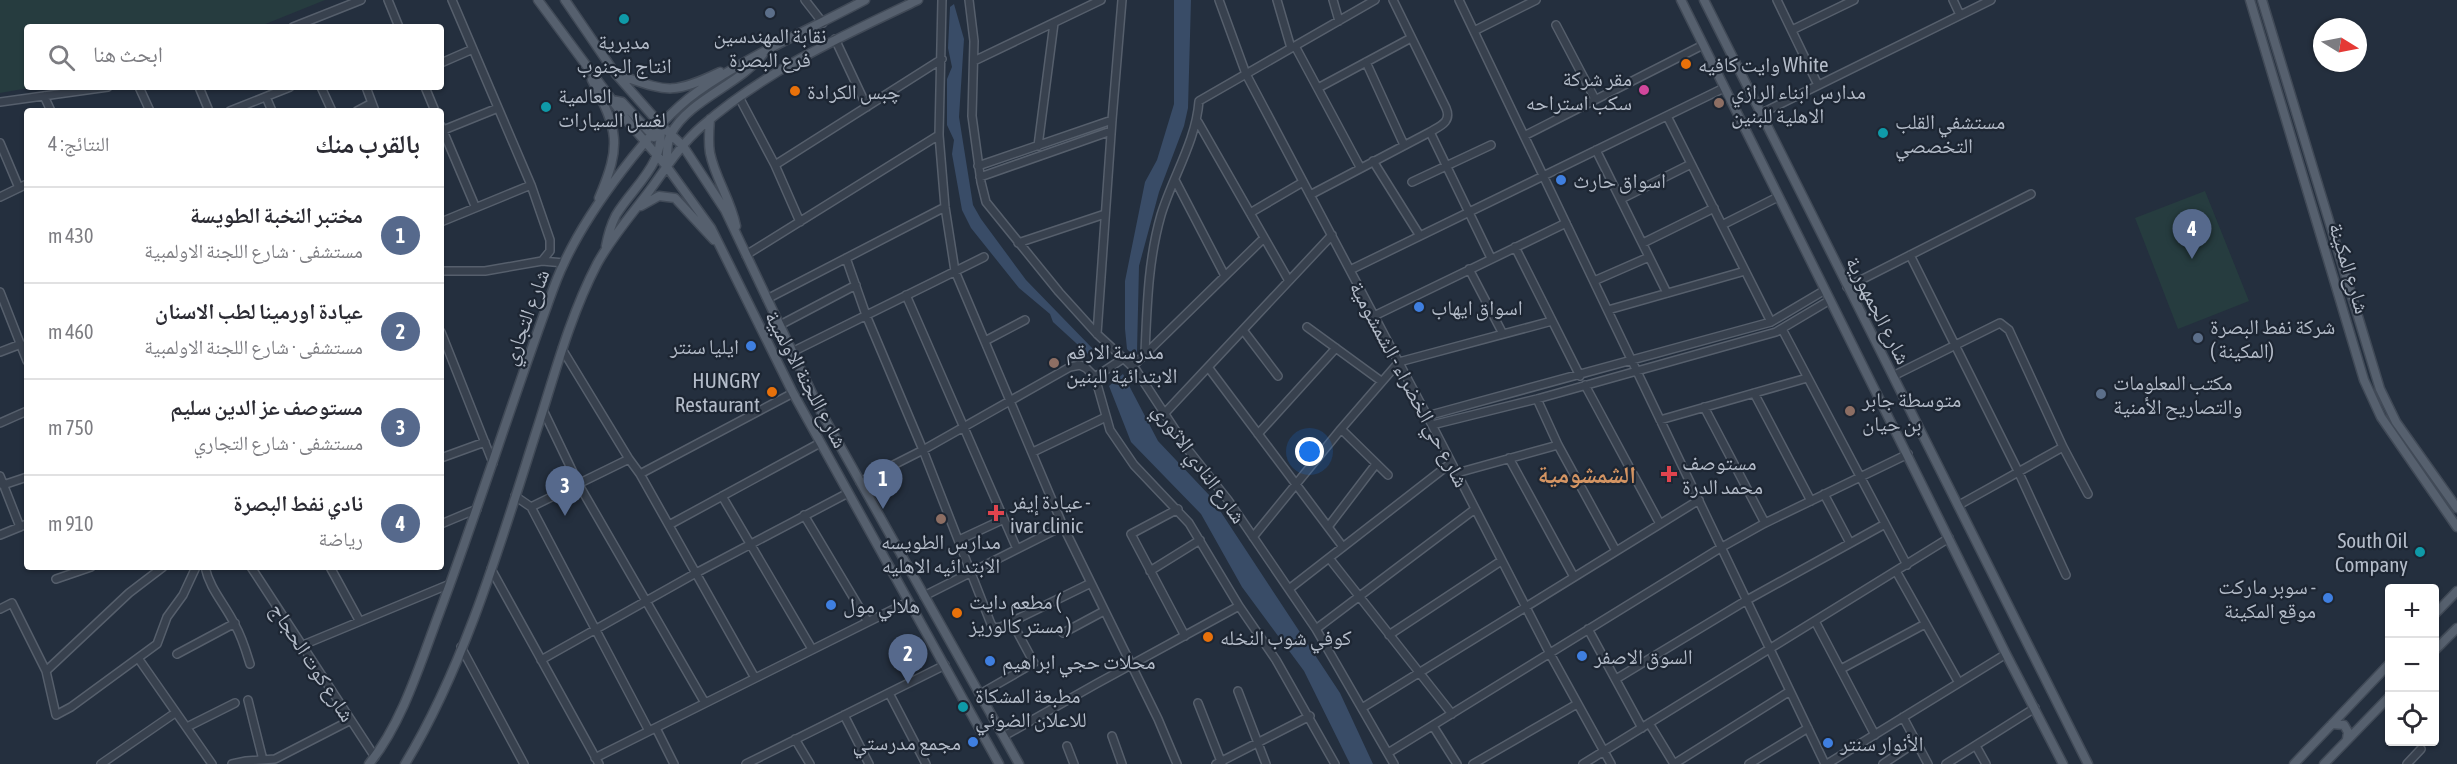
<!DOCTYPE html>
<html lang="ar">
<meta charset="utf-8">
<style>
:root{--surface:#fff;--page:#f2f2f3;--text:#2b2b33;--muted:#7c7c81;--line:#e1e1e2;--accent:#56698c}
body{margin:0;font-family:"Asap Condensed","Noto Naskh Arabic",sans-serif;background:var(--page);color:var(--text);direction:rtl}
.controls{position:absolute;right:18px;bottom:18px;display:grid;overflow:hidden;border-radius:6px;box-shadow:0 2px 4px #0004}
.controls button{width:54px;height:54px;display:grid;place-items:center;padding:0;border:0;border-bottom:2px solid var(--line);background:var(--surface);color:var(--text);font:30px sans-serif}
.compass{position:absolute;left:2313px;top:18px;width:54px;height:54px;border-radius:50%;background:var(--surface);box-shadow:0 2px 4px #0004;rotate:100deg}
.you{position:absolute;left:1310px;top:452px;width:21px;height:21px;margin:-15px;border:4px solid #fff;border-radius:50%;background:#1a73e8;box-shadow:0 0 0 9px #1a73e833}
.badge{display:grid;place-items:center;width:39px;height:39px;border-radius:50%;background:var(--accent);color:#fff;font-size:20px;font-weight:700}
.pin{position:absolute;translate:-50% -50px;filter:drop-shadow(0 2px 3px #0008)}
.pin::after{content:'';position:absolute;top:32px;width:21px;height:18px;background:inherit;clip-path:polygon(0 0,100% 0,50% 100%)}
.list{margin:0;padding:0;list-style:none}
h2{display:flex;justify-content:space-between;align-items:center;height:78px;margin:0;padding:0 24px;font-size:26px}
h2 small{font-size:20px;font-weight:400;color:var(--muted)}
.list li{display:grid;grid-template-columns:39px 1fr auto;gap:18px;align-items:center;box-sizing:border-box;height:96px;padding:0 24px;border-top:2px solid var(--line)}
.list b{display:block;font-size:22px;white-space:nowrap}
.list p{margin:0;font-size:20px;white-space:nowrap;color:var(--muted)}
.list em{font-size:20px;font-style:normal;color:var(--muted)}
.icon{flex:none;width:33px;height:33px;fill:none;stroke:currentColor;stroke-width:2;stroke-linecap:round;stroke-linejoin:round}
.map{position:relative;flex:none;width:2457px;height:764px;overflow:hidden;direction:ltr}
.search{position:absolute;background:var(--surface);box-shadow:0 2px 4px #0004;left:24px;top:24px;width:420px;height:66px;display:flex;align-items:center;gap:15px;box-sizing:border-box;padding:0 21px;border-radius:6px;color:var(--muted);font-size:22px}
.panel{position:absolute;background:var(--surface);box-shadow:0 2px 4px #0004;left:24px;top:108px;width:420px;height:462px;border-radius:6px;direction:rtl}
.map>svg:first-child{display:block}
.green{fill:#263c3f}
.water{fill:#394c67}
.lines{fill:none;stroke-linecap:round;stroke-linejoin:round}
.minor-casing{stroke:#565f6c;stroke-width:10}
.major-casing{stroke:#414a57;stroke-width:11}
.minor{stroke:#38414e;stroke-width:7}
.major{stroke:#56606e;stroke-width:8}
.service-dot{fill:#5c6f8a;stroke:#1d2633;stroke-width:2}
.culture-dot{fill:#0f9aa8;stroke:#1d2633;stroke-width:2}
.food-dot{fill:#e8710a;stroke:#1d2633;stroke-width:2}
.hotel-dot{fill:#d1479c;stroke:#1d2633;stroke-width:2}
.education-dot{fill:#8d6e63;stroke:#1d2633;stroke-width:2}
.shop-dot{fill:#3f7fe0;stroke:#1d2633;stroke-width:2}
.health-dot{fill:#e0444e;stroke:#1d2633;stroke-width:2}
.labels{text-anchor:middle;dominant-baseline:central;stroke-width:4.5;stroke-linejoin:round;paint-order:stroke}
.poi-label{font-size:21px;fill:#b4bcc9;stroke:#1d2633;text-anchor:start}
.street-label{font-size:21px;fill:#b4bcc9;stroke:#1d2633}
.quarter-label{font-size:24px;font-weight:bold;fill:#d59563;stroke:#1d2633}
</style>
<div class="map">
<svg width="2457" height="764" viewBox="0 0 2457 764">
<rect width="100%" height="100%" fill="#242f3e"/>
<path class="green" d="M0,0H325L258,27H27V87H34L0,93Z
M2205,191L2249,301L2178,329L2135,218Z"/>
<path class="water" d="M1174,0H1191L1188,108L1184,126L1159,192L1139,266L1137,352L1133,355L1127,349L1125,329V281L1145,182L1157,160L1174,104Z
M954,4L964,39L959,117L973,205L981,219L1026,280L1093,349L1091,353L1088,354L1053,322L1050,314L1019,288L971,228L962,210L952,154L954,140L947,125V79L952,67L948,48L950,7Z
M1123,374L1158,441L1211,497L1340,693L1373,764H1350L1304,671L1242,587L1201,514L1131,442L1109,386Z"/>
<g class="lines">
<defs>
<path id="minor" d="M388,0L399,27
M805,0L823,23
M942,0L939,135L945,207L955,271L1063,526L1158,719L1177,764
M969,0L974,41L972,116L981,182L986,202L1059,292L1097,334L1136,370L1189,451L1228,500L1316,629L1394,764
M1219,0L1246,74L1432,425L1549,652L1611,764
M1277,0L1291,48
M1333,0L1339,21
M1459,0L1825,764
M1777,0L1818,85
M1953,0L1960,15
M1556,25L1595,99
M293,27L361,0
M1792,30L1854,0
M1474,31L1536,0
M835,39L867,107
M1295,46L1360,167
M974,61L1101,0
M1366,62L1404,145
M441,63L473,49
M139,87L150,111
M199,87L209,111
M321,87L332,111
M366,87L375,111
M425,87L435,111
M1318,88L1411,38
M44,96L51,111
M266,97L272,111
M739,97L775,165L800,222
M0,102L108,87
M230,111L290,87
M357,111L372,103
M1762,113L1991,0
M1667,116L1771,322
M1198,122L1289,281
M441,126L475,206
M441,131L498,108
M1430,132L1491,258
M1524,136L1703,45
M0,143L19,188
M1038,146L1054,23
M1596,150L1667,293
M1373,161L1420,236
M775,165L942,59
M978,166L1112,120
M980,177L1111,131
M1175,180L1225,276
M1412,182L1491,145
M1310,195L1430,132C1440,126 1452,122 1446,108L1393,0
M0,197L27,184
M1621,199L1691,164
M1250,213L1303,182
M441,222L531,185
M1722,225L1778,197
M1018,243L1105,214
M1643,243L1714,208
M1515,247L1580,376
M746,255L939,135
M1910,255L2018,471L2066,575
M846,258L866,315L923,450L991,624L994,628L1001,627L1091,583
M542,261L564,263
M1469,269L1503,334
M1350,270L1724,88
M441,271H485L542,261L550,251V240L531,185L452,0
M1594,281L1649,257
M1847,287L2031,194
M0,292L27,361
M906,295L1017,549
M767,299L945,207
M1608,310L1745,271
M1374,316L1566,223
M780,325L856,285
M1307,327L1381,381
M1782,329L1907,565
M1243,330L1278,376
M441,332L493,463
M1097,334L1112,120L1122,0
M985,341L1025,320
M562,349L629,459L640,474L755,678
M0,352L21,344
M792,352L984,257
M1145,353C1147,307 1148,260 1161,215C1173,176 1196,141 1199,101L1375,0
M1133,366L1264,238
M1208,367L1343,547
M1893,376L2000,323L2009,330L2063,447L2088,494
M1095,377L1124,358
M1585,385L1660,524
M1754,393L1811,501
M1537,399L1558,445L1616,551
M1704,407L1765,523
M543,410L579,485L705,703
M1164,414L1332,235
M1427,416L1771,322L1825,290
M1660,420L1807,378
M0,423L27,411
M1432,425L1537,399L1776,332L1830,300
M1341,429L1388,475
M1258,434L1336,348
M1033,452L1106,417
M441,458L485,442
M1509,458L1574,577
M1457,473L1558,445
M640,474L793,393
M0,476L20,527
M860,482L923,450L1070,367L1080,365L1086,368L1095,377L1110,430L1134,465L1189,523L1239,606L1276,660L1335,764
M3,485L27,477
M1824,494L1850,543
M515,496L531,507L649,731
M722,496L812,649
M1959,505L2063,447
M531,507L629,459
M1178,509L1131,534L1185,636
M804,515L868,622
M441,524L477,509
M669,525L820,443
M1328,527L1376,464
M0,535L27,524
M1253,537L1341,429L1399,362L1552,321
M959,540L1004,519
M1329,558L1452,714
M205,567C210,590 225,604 235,625C242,637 246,651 250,664
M251,567L375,757
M330,567L359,620
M491,569L599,764
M1150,571L1200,540
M1896,571L1959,683
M56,579L91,567
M1289,589L1451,463
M924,596L1063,526
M0,609L12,603L46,671L56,715L71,707L157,644L167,617L183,595L196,567
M1815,621L1875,735
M1316,629L1475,509
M1588,629L1642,728
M1063,633L1104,611
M1389,635L1501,561
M303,645L450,584
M461,647L524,764
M177,654L235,623
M138,658L212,764
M541,660L696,573L848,493
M1841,669L1925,624
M46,671L129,593L163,567
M1616,679L1747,600L1885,524
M1238,691L1266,764
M889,693L926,764
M980,694L1034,663L1012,622
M248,700L263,760
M1198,703L1222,764
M1362,708L1699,500
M844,715L869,764
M1903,717L1928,764
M1649,723L1674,764
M1433,726L1457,764
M187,727L235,703
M656,728L674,764
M1004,736L1096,684L1239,606
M1112,736L1122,764
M795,739L810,764
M1067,746L1074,764
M1976,746L1986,764
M1388,753L1722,547L1765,523L1908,454
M595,758L908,602
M101,764L175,713
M232,764L246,761L275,759L351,720
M746,764L945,665
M1216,764L1310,716
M1473,764L1577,704
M1583,764L1949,538
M1674,764L1790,691
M1749,764L1808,728
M1827,764L2006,654
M1883,764L1916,742
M1946,764L2035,708
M2407,764L2421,749"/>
<path id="major" d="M538,0L629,123L667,167L711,228L793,393L999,764
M565,0L615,73L660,124L683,146L725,210L821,412L1019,764
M1681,0L2006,654L2063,764
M1704,0L2088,764
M2250,0L2364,380L2381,417L2457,527
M2262,0L2380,389L2396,422L2457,508
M616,74C667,91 670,96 720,72
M592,80C618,131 622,144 599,198
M612,100L622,102L654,137
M710,119C709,131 708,142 710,153C715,178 731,200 736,226
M667,166C667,156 666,143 671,134C688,100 741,84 763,54
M641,206L659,196L675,198L714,240
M606,246C608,235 611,225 616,215C635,184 666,164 660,124
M2434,615L2457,591
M2434,651L2457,628
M2332,724L2344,725L2348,732L2347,739
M369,764C403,722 421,661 440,611C478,510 510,407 547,306C552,292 557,277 564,263C588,211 651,125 697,92C749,55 809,30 865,0
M405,764C466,664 503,535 539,423C556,369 571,314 597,264C611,238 632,214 650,190C666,168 681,144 702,126C765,71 842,36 918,0
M2294,764L2390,663
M2324,764L2390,696"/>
</defs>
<use href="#minor" class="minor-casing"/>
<use href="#major" class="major-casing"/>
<use href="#minor" class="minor"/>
<use href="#major" class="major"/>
</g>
<g class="service-dot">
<circle cx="770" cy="13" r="6"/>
<circle cx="2198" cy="338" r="6"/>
<circle cx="2101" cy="394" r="6"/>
</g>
<g class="culture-dot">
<circle cx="624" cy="19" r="6"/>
<circle cx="546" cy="107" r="6"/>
<circle cx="1883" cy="133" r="6"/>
<circle cx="2420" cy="552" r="6"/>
<circle cx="963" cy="707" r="6"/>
</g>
<g class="food-dot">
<circle cx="1686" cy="64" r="6"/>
<circle cx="795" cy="91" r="6"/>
<circle cx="772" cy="392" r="6"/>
<circle cx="957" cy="613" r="6"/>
<circle cx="1208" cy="637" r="6"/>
</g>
<circle class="hotel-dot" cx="1644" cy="90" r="6"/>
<g class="education-dot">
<circle cx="1719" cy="103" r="6"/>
<circle cx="1054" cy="363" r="6"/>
<circle cx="1850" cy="411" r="6"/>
<circle cx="941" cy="519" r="6"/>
</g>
<g class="shop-dot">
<circle cx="1561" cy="180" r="6"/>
<circle cx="1419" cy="307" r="6"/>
<circle cx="751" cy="346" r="6"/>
<circle cx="2328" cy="598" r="6"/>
<circle cx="831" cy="605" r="6"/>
<circle cx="1582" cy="656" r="6"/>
<circle cx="990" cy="661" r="6"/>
<circle cx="973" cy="742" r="6"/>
<circle cx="1828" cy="743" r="6"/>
</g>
<g class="health-dot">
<path d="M1666 465h6v6h6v6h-6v6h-6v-6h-6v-6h6z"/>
<path d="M993 504h6v6h6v6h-6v6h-6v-6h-6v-6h6z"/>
</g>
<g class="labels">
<g class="poi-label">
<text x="770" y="35" text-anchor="middle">نقابة المهندسين<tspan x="770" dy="24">فرع البصرة</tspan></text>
<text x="624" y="41" text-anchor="middle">مديرية<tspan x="624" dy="24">انتاج الجنوب</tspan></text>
<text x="1698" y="64">وايت كافيه White</text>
<text x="1632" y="78" text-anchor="end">مقر شركة<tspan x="1632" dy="24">سكب استراحه</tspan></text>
<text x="807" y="91">چبس الكرادة</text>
<text x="1731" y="91">مدارس ابناء الرازي<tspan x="1731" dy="24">الاهلية للبنين</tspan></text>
<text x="558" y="95">العالمية<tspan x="558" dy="24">لغسل السيارات</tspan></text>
<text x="1895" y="121">مستشفي القلب<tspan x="1895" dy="24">التخصصي</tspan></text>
<text x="1573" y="180">اسواق حارث</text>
<text x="1431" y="307">اسواق ايهاب</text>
<text x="2210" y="326">شركة نفط البصرة<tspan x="2210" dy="24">( المكينة)</tspan></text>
<text x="739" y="346" text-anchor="end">ايليا سنتر</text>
<text x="1066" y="351">مدرسة الارقم<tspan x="1066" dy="24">الابتدائية للبنين</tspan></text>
<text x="760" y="380" text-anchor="end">HUNGRY<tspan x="760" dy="24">Restaurant</tspan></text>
<text x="2113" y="382">مكتب المعلومات<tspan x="2113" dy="24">والتصاريح الأمنية</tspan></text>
<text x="1862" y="399">متوسطة جابر<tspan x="1862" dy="24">بن حيان</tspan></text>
<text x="1682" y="462">مستوصف<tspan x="1682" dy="24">محمد الدرة</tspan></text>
<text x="1010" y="501">عيادة إيفر -<tspan x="1010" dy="24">ivar clinic</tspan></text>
<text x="2408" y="540" text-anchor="end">South Oil<tspan x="2408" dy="24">Company</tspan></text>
<text x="941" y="541" text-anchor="middle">مدارس الطويسه<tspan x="941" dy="24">الابتدائيه الاهليه</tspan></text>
<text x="2316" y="586" text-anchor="end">سوبر ماركت -<tspan x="2316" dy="24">موقع المكينة</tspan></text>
<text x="969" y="601">مطعم دايت (<tspan x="969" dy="24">مستر كالوريز )</tspan></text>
<text x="843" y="605">هلالي مول</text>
<text x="1220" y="637">كوفي شوب النخله</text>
<text x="1594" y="656">السوق الاصفر</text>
<text x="1002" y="661">محلات حجي ابراهيم</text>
<text x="975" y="695">مطبعة المشكاة<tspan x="975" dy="24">للاعلان الضوئي</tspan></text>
<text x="961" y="742" text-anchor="end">مجمع مدرستي</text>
<text x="1840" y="743">الأنوار سنتر</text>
</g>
<g class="street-label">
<text transform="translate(2350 268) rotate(73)">شارع المكينة</text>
<text transform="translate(1879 310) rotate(63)">شارع الجمهورية</text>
<text transform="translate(525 317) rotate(-70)">شارع التجاري</text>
<text transform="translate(807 379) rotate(62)">شارع اللجنة الاولمبية</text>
<text transform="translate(1410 384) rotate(62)">شارع حي الخضراء - الشمشومية</text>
<text transform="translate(1200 463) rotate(54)">شارع النادي الاثوري</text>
<text transform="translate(313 662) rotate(57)">شارع كوت الحجاج</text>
</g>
<g class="quarter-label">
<text x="1587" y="474">الشمشومية</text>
</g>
</g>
</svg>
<div class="controls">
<button>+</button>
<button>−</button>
<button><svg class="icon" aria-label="locate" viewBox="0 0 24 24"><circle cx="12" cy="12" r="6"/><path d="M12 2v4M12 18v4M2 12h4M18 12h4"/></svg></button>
</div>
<svg class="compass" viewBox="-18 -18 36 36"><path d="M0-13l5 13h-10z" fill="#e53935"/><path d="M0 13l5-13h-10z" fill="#7c7c81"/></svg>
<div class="you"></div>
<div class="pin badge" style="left:883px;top:509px">1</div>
<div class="pin badge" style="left:908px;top:684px">2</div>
<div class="pin badge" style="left:565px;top:516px">3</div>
<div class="pin badge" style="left:2192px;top:259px">4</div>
<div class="search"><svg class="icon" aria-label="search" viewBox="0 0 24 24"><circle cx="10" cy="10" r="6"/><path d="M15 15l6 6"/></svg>ابحث هنا</div>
<section class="panel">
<h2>بالقرب منك<small>النتائج: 4</small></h2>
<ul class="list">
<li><span class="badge">1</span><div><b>مختبر النخبة الطويسة</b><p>مستشفى · شارع اللجنة الاولمبية</p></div><em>430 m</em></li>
<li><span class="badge">2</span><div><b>عيادة اورمينا لطب الاسنان</b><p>مستشفى · شارع اللجنة الاولمبية</p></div><em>460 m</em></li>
<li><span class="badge">3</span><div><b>مستوصف عز الدين سليم</b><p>مستشفى · شارع التجاري</p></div><em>750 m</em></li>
<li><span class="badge">4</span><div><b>نادي نفط البصرة</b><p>رياضة</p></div><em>910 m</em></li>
</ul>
</section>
</div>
